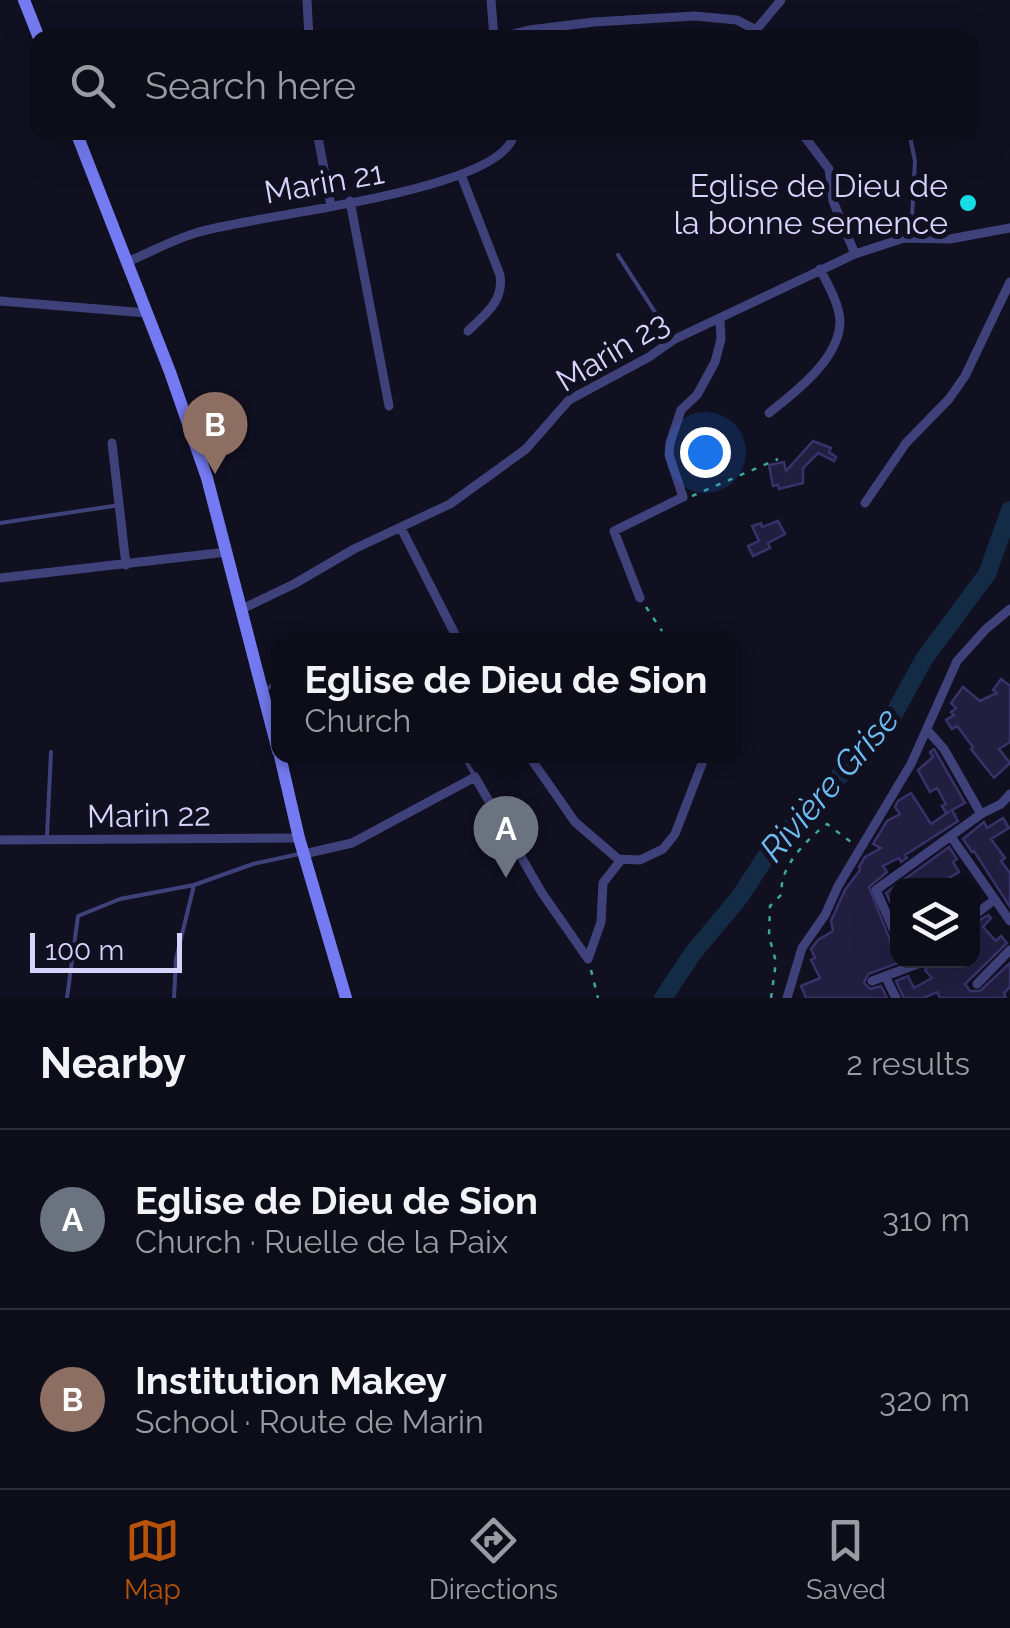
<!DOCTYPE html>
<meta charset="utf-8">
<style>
:root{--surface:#0d0c19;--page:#161522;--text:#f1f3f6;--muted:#9a9ba2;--line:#2d2c38;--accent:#b45309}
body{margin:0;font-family:Raleway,sans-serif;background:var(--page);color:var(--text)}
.controls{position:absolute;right:30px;bottom:30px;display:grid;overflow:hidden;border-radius:20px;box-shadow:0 10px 40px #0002}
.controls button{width:90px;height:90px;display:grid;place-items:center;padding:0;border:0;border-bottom:2px solid var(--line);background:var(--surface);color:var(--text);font:50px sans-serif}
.scale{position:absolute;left:30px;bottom:25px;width:152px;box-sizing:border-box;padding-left:10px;border:5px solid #d6d4fb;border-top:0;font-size:28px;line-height:35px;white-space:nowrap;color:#d6d4fb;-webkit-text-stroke:8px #111021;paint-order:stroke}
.you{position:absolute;left:705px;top:452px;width:35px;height:35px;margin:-25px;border:8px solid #fff;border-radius:50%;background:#1a73e8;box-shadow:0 0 0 15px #1a73e833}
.badge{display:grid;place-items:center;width:65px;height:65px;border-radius:50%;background:var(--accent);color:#fff;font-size:32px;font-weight:700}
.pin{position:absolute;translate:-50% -82px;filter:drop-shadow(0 2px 5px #0008)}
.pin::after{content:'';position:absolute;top:52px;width:35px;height:30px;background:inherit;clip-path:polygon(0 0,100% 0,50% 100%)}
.popup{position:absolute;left:271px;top:633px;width:470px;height:130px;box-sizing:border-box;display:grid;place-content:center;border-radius:20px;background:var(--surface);filter:drop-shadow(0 2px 8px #0005);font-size:32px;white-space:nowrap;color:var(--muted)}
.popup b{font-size:38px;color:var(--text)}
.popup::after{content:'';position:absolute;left:50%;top:100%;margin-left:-20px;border:20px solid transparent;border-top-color:var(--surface)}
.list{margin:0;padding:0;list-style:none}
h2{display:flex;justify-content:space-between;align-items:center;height:130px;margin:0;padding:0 40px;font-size:42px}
h2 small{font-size:32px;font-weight:400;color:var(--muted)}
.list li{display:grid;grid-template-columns:65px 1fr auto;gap:30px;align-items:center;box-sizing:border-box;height:180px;padding:0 40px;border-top:2px solid var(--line)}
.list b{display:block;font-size:38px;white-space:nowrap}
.list p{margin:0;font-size:32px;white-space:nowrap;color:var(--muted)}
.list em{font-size:32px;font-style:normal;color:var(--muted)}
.icon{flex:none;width:55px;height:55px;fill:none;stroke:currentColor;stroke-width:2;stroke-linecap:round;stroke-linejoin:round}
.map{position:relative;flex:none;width:1010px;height:998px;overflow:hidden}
.search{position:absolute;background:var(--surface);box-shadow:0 10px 40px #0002;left:30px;right:30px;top:30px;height:110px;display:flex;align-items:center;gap:25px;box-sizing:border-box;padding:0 35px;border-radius:20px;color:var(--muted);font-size:38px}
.sheet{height:490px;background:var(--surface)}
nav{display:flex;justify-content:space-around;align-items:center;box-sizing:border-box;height:140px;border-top:2px solid var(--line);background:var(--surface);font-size:28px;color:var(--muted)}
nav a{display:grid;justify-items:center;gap:5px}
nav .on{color:var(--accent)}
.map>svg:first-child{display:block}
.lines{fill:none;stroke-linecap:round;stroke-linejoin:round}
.river{stroke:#142b46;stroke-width:18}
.building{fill:#221e40;stroke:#39326a;stroke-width:2.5}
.path{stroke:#3aa89a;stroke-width:2.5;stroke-dasharray:5 8;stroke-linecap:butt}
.lane{stroke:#3f417b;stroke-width:4}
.street{stroke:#3f417b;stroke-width:9}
.secondary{stroke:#747af1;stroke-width:12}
.poi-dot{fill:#16dde4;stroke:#111021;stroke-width:4}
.labels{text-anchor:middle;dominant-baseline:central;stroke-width:10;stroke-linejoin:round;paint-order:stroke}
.street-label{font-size:32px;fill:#d6d4fb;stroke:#111021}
.poi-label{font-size:32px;fill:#d6d4fb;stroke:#111021;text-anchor:end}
.water-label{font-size:35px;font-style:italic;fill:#6cbcf1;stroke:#111021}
</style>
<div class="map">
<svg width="1010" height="998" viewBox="0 0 1010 998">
<rect width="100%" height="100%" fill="#111021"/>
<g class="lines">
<path class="river" d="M663,998L693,953L739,898L773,846L888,725L924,659L987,574L1010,510"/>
</g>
<path class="building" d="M813,441L831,448L829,452L836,457L834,461L818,453L803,468V483L779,489L778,485L773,486L769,465L784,462L786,471Z
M778,521L785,534L768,543L770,548L753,556L748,546L759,541L752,526L761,523L762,527Z
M1001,679L1010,686V742L999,749L1010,763L994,778L971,749L973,747L957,726L952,729L946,720L954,715L951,712L956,708L951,703L963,687L980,701L997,693L993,690Z
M934,749L965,803L952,810L958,821L905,855L907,858L901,862L899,858L883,866L887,872L869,887L891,943L898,948V963L868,974L864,983L870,989L881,986L887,998H806L801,986L820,978L811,960L815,958L811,949L818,940L833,931L831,921L845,890L860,870L859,867L865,857L881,848L873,844L887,821L900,814L895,807L898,801L911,793L931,824L950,811L946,813L942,806L946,804L937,788L930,792L918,770L933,757L930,752Z
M1003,818L1009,828L991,839L1005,858L1001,861L1010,873V907L974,851L972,852L963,839L984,822L987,828Z
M949,847L957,859L953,862L959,872L935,886H918L916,882L898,886V892L892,895L898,907V919L886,893Z
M988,915L991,918L983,927L996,941L1001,936L1007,943L965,984L970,991H980L1010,963V987L1004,993L1006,998H940L937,992L923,998H904L896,981L908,976L914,988L932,978L925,970L934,960H972V925Z"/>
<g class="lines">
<path class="path" d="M692,496L778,459
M646,607L662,631
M591,970L598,998
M771,998L776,962L769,936L770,906L782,894C778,868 807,839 827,824L851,842"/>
<path class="lane" d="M909,132L915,161L911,237
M680,138L684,132
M618,255L673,340
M0,523L120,505
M266,689L278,682
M463,756L475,777
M47,836L51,752
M67,998L78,916L120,899L194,885L253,864L299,854
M174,998L176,959L194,885"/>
<path class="street" d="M307,0L309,38
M491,0L494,38
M756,30L781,0
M498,38L529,30L594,22L695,16L737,20L756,30
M317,132L331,206
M801,132L829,169L833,201L855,254
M461,175L500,275C504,302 485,314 468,331
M350,201L389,406
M127,262C151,252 174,239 199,232C251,215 510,192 514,132
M0,301L147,313
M769,413C795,392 840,359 840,321C839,303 828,285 820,269
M112,443L126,565
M865,503L906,443L949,399L965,376L1010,282
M401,528L458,640
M0,578L227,552
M640,598L614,531L683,497L669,455L670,443L681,410L697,395L715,362L721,339L720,320
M242,609L294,584L354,549L450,504L526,449L569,400L649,357L673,340L855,254L904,238L950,239L1010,228
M928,731L944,749L981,814
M529,756L575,822L618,859L640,860L663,849L675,834L705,756
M952,838L1010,921
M0,840L299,838
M304,854L352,843L475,777L542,893L588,959
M972,917L994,900
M898,940L876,890L981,814L1001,804L1010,794
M588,959L601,922L603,883L621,860
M885,976L896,998
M872,981L926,961
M977,984L1010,950
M787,998L802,948L825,915L838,886L911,764L957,661L986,629L1010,609"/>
<path class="secondary" d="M24,0L39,38
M76,132L170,372L207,478L278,751
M280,756L299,838L346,998"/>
</g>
<circle class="poi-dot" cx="968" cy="203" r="10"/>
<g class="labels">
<g class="street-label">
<text transform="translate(324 182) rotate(-10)">Marin 21</text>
<text transform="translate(612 351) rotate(-31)">Marin 23</text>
<text transform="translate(149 815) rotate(-1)">Marin 22</text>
</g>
<g class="poi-label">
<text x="948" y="185">Eglise de Dieu de<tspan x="948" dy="37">la bonne semence</tspan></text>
</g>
<g class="water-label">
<text transform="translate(829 784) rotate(-49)">Rivière Grise</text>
</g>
</g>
</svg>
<div class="controls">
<button><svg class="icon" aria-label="layers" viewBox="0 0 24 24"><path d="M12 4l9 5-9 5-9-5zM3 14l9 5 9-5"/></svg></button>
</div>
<div class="scale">100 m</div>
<div class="you"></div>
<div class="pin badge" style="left:506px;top:878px;background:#6b7280">A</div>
<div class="popup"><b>Eglise de Dieu de Sion</b>Church</div>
<div class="pin badge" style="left:215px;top:474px;background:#8d6e63">B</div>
<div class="search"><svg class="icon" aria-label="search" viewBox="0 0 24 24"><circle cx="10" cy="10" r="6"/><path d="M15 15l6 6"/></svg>Search here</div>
</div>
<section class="sheet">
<h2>Nearby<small>2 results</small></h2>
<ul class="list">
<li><span class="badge" style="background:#6b7280">A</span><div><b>Eglise de Dieu de Sion</b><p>Church · Ruelle de la Paix</p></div><em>310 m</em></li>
<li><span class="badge" style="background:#8d6e63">B</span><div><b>Institution Makey</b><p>School · Route de Marin</p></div><em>320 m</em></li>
</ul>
</section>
<nav>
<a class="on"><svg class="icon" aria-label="map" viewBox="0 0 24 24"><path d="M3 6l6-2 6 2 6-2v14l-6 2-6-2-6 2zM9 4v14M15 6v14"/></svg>Map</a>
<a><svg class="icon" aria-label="directions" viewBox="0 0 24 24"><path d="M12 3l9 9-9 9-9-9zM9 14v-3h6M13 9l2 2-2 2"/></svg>Directions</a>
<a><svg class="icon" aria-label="saved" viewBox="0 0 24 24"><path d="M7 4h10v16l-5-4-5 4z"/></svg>Saved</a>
</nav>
